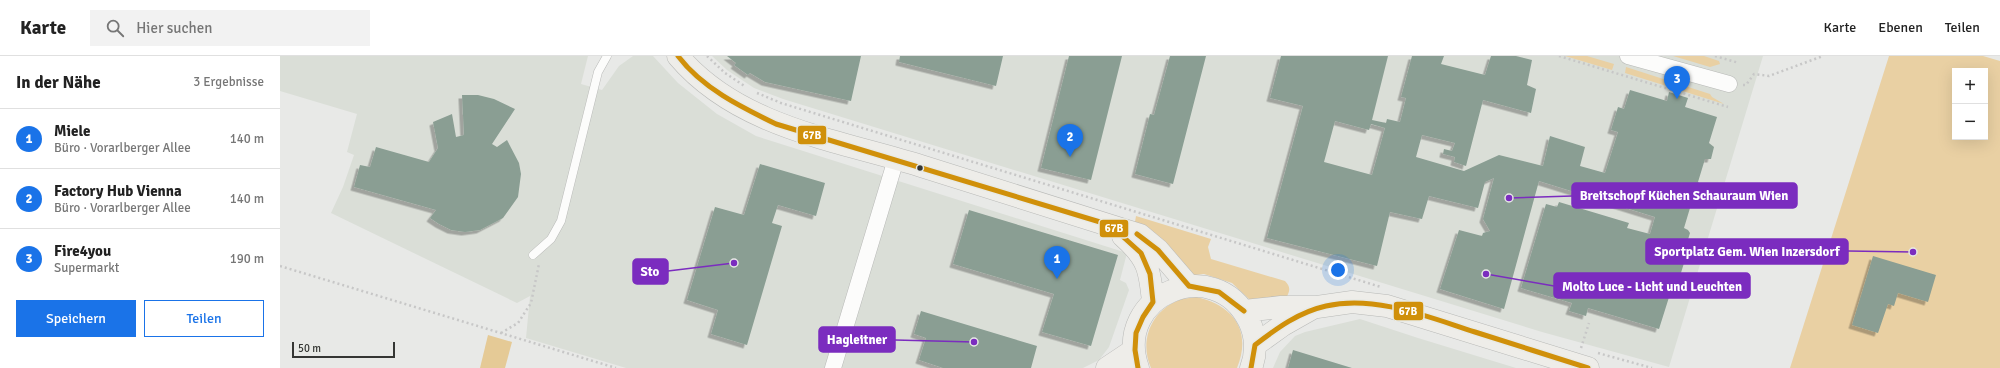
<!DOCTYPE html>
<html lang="de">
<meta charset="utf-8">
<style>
:root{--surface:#fff;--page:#f2f2f2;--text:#222;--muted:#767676;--line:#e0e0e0;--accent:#1a73e8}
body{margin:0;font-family:Signika,sans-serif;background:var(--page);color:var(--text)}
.controls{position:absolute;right:12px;top:12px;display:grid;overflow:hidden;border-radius:0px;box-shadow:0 4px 16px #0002}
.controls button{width:36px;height:36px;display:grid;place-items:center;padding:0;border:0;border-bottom:1px solid var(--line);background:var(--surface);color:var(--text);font:20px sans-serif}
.scale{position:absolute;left:12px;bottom:10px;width:103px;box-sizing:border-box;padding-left:4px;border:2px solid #353634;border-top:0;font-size:11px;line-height:14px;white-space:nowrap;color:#353634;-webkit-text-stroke:3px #e8eae6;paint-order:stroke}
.you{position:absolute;left:1058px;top:214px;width:14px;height:14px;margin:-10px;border:3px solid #fff;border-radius:50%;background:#1a73e8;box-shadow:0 0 0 6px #1a73e833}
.badge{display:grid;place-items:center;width:26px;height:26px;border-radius:50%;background:var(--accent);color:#fff;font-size:13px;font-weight:700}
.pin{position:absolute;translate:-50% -33px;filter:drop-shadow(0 1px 2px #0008)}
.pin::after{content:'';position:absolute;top:21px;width:14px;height:12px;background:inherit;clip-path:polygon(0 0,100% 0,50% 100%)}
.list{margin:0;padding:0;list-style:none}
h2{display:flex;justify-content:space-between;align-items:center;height:52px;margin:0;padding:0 16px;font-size:17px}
h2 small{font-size:13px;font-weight:400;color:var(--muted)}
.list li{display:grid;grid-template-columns:26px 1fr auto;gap:12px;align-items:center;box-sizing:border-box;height:60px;padding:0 16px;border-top:1px solid var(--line)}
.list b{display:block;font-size:15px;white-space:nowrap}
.list p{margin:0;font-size:13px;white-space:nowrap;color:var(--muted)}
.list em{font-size:13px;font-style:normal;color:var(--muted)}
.actions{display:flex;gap:8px;padding:12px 16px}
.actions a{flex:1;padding:9px 0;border:1px solid var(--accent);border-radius:0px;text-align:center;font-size:14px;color:var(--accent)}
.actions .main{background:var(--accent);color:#fff}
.icon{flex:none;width:22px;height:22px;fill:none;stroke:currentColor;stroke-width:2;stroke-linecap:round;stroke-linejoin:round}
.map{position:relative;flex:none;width:1720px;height:312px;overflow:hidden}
header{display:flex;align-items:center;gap:24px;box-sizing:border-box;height:56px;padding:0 20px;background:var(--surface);border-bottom:1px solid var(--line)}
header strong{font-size:19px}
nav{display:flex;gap:22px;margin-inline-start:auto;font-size:14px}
.search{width:280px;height:36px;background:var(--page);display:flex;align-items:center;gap:10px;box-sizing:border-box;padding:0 14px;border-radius:0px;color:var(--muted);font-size:15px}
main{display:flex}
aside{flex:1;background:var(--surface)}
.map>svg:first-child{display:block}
.built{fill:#daded7}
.green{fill:#e9d0a3;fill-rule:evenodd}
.forest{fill:#e5ca96}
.building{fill:#8a9e93;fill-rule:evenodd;filter:url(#shadow)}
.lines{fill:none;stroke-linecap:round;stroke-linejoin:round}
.lane-casing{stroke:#b8b9b7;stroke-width:9}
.street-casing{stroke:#b8b9b7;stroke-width:17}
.secondary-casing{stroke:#b8b9b7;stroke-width:23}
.path{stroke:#c7c7c7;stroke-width:2.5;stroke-dasharray:2 3;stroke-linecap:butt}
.lane{stroke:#fcfcfb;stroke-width:8}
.street{stroke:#fcfcfb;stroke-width:16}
.secondary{stroke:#eeede9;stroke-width:22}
.bus-1-casing{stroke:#e8eae6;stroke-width:8}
.bus-1{stroke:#d0900a;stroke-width:5}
.bus-dot{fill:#353634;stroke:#e8eae6;stroke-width:1.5}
.leader{fill:none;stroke:#7b2cbf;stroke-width:1.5}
.callout-dot{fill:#7b2cbf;stroke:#e8eae6;stroke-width:1.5}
.callout{fill:#7b2cbf;stroke:#7b2cbf;stroke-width:1.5}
.callout-label{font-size:13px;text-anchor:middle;font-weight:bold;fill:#fff}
.line-badge{stroke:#e8eae6;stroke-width:1.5}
.badge-label{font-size:11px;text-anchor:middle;font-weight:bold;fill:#fff}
</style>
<header>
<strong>Karte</strong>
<div class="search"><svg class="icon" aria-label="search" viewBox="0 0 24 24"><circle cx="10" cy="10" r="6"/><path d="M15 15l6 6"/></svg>Hier suchen</div>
<nav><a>Karte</a><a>Ebenen</a><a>Teilen</a></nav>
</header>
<main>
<aside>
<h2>In der Nähe<small>3 Ergebnisse</small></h2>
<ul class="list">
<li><span class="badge">1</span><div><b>Miele</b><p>Büro · Vorarlberger Allee</p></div><em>140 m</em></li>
<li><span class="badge">2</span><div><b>Factory Hub Vienna</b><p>Büro · Vorarlberger Allee</p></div><em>140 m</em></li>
<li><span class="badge">3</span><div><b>Fire4you</b><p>Supermarkt</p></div><em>190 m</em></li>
</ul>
<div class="actions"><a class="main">Speichern</a><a>Teilen</a></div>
</aside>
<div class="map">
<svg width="1720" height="312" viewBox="0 0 1720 312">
<defs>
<filter id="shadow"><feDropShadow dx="-3.5" dy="3.5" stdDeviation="0" flood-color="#0004"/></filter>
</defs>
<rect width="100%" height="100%" fill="#e8e9e7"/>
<path class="built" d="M0,0H308L301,28L322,34L339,10L353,0H373L398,27L437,58L476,80L847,197L840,224L846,227L849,234L829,291L819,304L803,312H346L246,282L250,240L237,247L51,157L63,131L74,99L67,96L77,58L0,35Z
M432,0H1483L1389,311L1262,276L503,43L474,32L447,14Z
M1080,263L1138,282L1236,312H993L1000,296L1015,280L1025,276Z"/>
<path class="green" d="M1285,0H1307L1334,8L1332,14Z
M1393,0H1424L1439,5L1440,8L1430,11Z
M1609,0H1703L1720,5V312H1510ZM1675,15H1705V81H1675Z
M1346,11L1430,38L1432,41L1444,48L1345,17Z
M856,160L931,183L928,191L931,203L1005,225C1011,231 1010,235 1006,242L970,244L952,227L924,218L915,219L904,213L855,166Z
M917,241C954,250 972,275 957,312H871C859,285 871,255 899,244C904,242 911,242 917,241Z"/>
<path class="forest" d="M208,279L232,286L225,312H200Z"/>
<path class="building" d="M447,0H581L571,45L485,26L470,17L468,19L454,9L456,7Z
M620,0H723L716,30L619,6Z
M789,0H842L811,124L761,112Z
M890,0H926L893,128L855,118L870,58L874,59Z
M1001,0H1108L1092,64L1106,67L1107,63L1120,66L1126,42L1121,41L1132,0H1164L1161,8L1205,19L1211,0H1236L1252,4L1247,29L1256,33L1251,57L1203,44L1186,110L1174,106L1175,101L1163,98L1164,93L1172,95L1175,87L1142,79L1136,101L1184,115L1219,99L1263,110L1270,80L1305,91L1300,110L1325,117L1338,76L1331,74L1338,51L1344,53L1350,34L1387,45L1389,36L1408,42L1405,51L1437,61L1429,87L1434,91L1431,103H1425L1418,126L1421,129L1418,143L1413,142L1404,172L1408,174L1410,177L1406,190L1409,191L1400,220L1396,219L1379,273L1308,252L1306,260L1289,255L1292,247L1241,232L1266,148L1277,151L1279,146L1349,167L1347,172L1370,178L1375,161L1259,125L1224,253L1160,233L1179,174L1202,180L1203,177L1210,175L1203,163L1214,122L1205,126L1198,152L1149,140L1142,163L1110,156L1097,210L987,182L1023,50L990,42ZM1055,65L1089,74L1091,68L1105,72L1092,119L1044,106Z
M182,39H198L214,43L235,53L212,88L217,91L227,84L239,107L241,118L238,141L223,162L200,174L185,176L171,174L159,168L150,162L156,154L74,131L80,109L90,111L96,91L149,106L158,92L153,66L172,58L176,81L184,79Z
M480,108L545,127L536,160L498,149L492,167L502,170L467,289L431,278L438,254L407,244L435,151L464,159Z
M689,154L838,199L811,290L762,276L774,238L673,208Z
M1593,200L1656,219L1648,246L1618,237L1614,250L1608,248L1598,277L1572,269Z
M641,255L757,290L751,312H663L639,304L646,282L634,278Z
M1013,294L1072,312H1008Z"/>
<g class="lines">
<defs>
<path id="lane" d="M253,199L271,183L281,165L318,16L327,0"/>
<path id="street" d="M1348,0L1449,28
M553,312L616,103"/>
<path id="secondary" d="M398,0C458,71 557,84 641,110C714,133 787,156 860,179L878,194L909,230
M843,180C868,202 870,214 873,246
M964,255L1001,251H1037L1072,246L1107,250L1308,312
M975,289L1003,269L1033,252
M827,312L854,294
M858,312C832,239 935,196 969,265C976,279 977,297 971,312"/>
</defs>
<use href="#lane" class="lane-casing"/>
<use href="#street" class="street-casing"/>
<use href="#secondary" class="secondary-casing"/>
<path class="path" d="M427,0L445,17L466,31
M1279,0L1448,51
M1435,0L1459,7
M1463,29H1466L1474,18L1489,20L1543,0
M477,37L501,47L1101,231
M0,210L336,312
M221,277L238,267L251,247L259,208
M1301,292L1309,267
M1318,297L1372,312"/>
<use href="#lane" class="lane"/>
<use href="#street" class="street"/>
<use href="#secondary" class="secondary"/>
<defs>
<path id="bus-1" d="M398,0C422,32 461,51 496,68L830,169L861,197L870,218L873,246L863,261L856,277L855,294L858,312
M857,178L878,194L909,230
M909,230L939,236L964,255
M971,312L975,289C997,272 1019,256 1046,250C1096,239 1148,261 1195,276C1233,288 1270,300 1308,312"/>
</defs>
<use href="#bus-1" class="bus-1-casing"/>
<use href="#bus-1" class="bus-1"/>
</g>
<circle class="bus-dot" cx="640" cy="112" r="3.5"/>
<path class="leader" d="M1229 142L1292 140M1633 196L1568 195M454 207L388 215M1206 218L1274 230M694 286L615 284"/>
<g class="callout-dot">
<circle cx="1229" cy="142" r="4"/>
<circle cx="1633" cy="196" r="4"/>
<circle cx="454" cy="207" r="4"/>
<circle cx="1206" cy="218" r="4"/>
<circle cx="694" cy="286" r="4"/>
</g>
<g class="callout">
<rect x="1292" y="127" width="225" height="25" rx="4"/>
<rect x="1366" y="183" width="202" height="25" rx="4"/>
<rect x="353" y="203" width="35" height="25" rx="4"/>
<rect x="1274" y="217" width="196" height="25" rx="4"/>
<rect x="539" y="271" width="76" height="25" rx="4"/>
</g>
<g class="callout-label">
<text x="1404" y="144">Breitschopf Küchen Schauraum Wien</text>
<text x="1467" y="200">Sportplatz Gem. Wien Inzersdorf</text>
<text x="370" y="220">Sto</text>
<text x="1372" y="235">Molto Luce - Licht und Leuchten</text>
<text x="577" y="288">Hagleitner</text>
</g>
<g class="line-badge">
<rect x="517" y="69" width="30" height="20" rx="4" fill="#d0900a"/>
<rect x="819" y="163" width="30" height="19" rx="4" fill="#d0900a"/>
<rect x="1113" y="245" width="31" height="20" rx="4" fill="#d0900a"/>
</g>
<g class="badge-label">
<text x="532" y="83">67B</text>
<text x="834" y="176">67B</text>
<text x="1128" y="259">67B</text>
</g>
</svg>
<div class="controls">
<button>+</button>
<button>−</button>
</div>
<div class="scale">50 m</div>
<div class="you"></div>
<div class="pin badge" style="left:777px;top:223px">1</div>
<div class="pin badge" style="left:790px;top:101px">2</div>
<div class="pin badge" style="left:1397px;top:43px">3</div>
</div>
</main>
